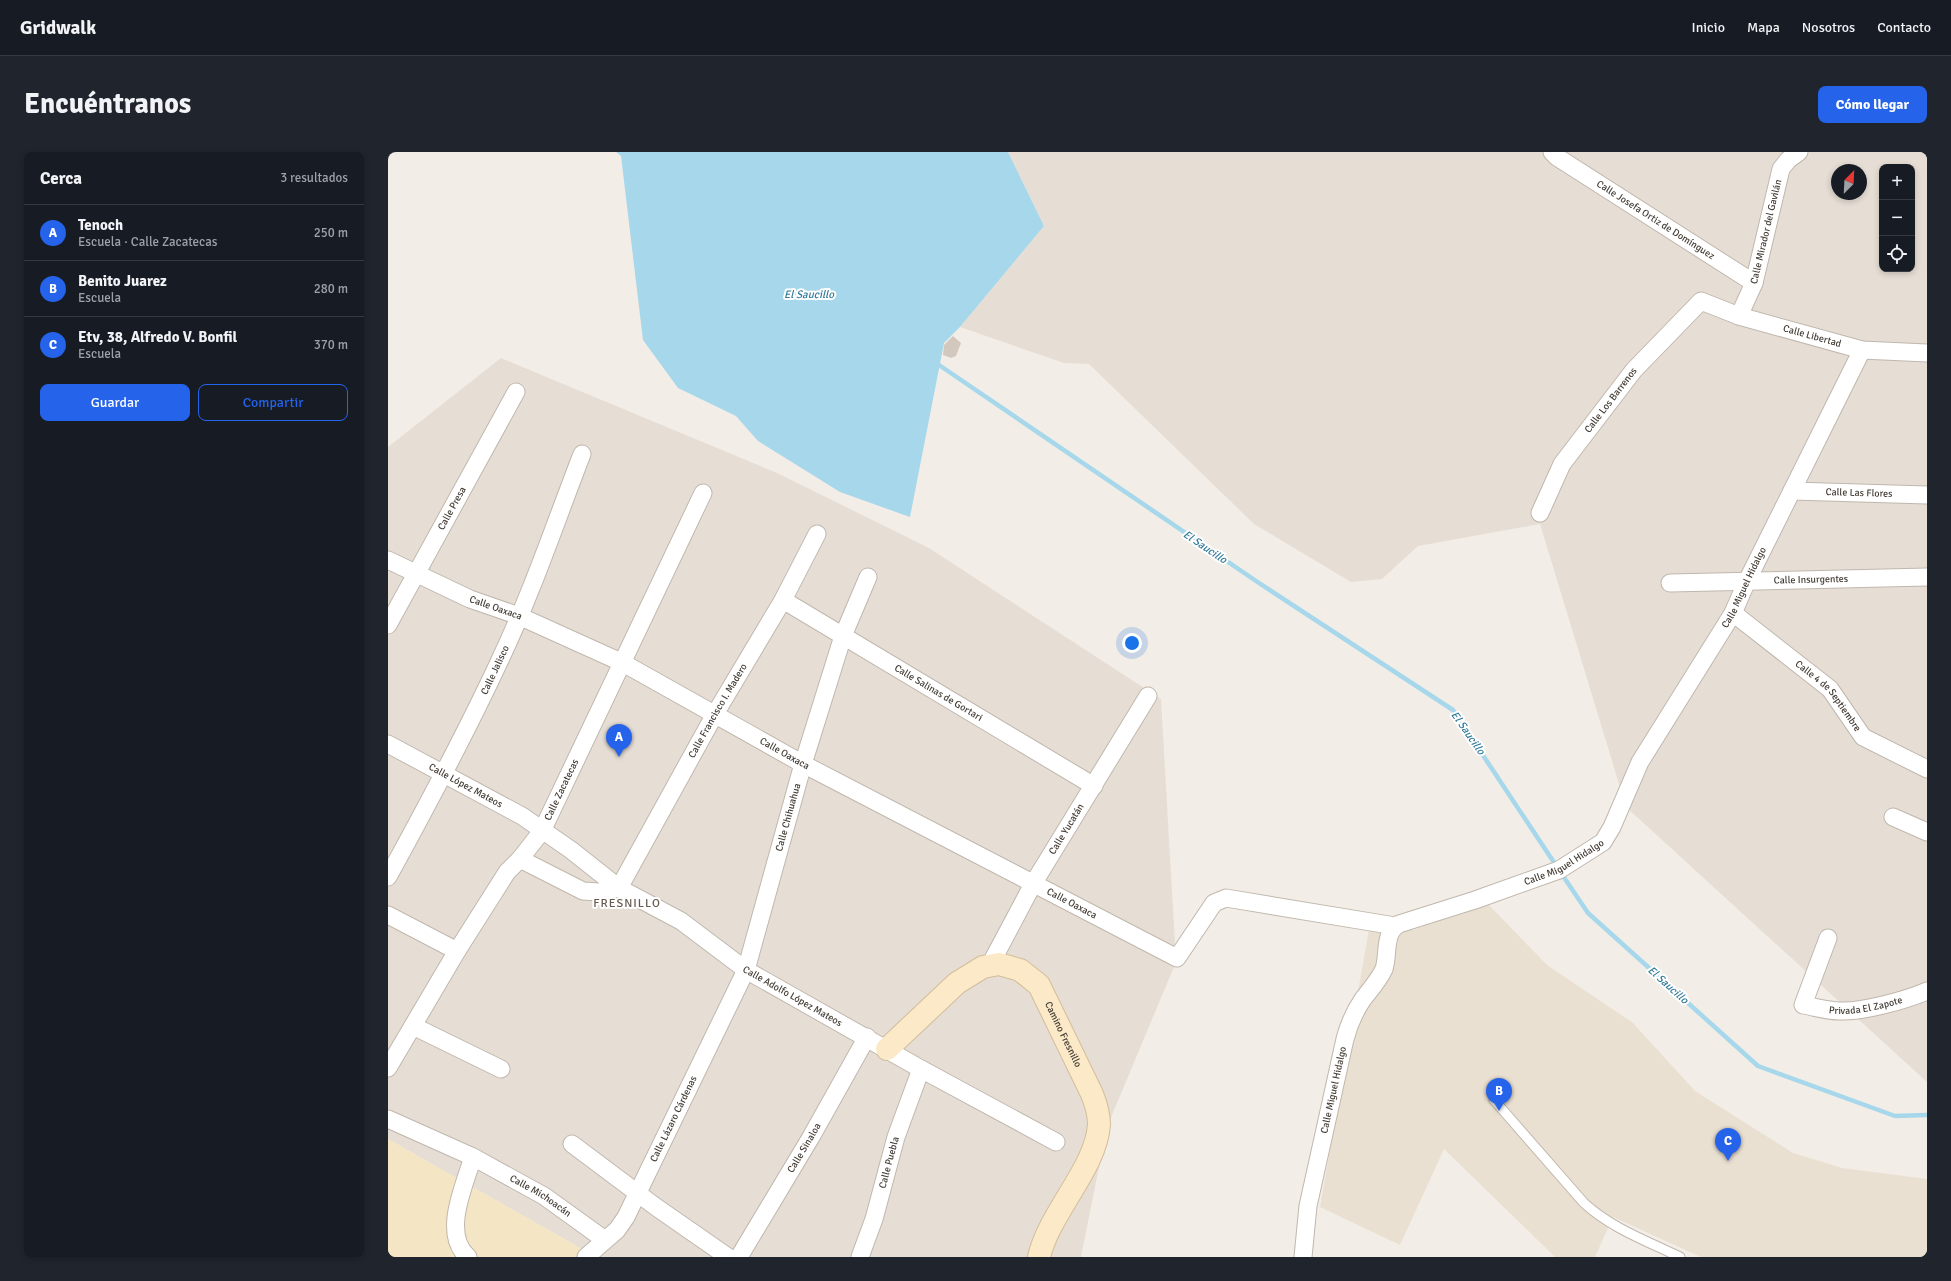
<!DOCTYPE html>
<html lang="es">
<meta charset="utf-8">
<style>
:root{--surface:#171b24;--page:#20242c;--text:#f1f3f6;--muted:#9ea1a6;--line:#363941;--accent:#2563eb}
body{margin:0;font-family:Signika,sans-serif;background:var(--page);color:var(--text)}
.controls{position:absolute;right:12px;top:12px;display:grid;overflow:hidden;border-radius:8px;box-shadow:0 2px 6px #0003}
.controls button{width:36px;height:36px;display:grid;place-items:center;padding:0;border:0;border-bottom:1px solid var(--line);background:var(--surface);color:var(--text);font:20px sans-serif}
.compass{position:absolute;left:1443px;top:12px;width:36px;height:36px;border-radius:50%;background:var(--surface);box-shadow:0 2px 6px #0003;rotate:24deg}
.you{position:absolute;left:744px;top:491px;width:14px;height:14px;margin:-10px;border:3px solid #fff;border-radius:50%;background:#1a73e8;box-shadow:0 0 0 6px #1a73e833}
.badge{display:grid;place-items:center;width:26px;height:26px;border-radius:50%;background:var(--accent);color:#fff;font-size:13px;font-weight:700}
.pin{position:absolute;translate:-50% -33px;filter:drop-shadow(0 1px 2px #0008)}
.pin::after{content:'';position:absolute;top:21px;width:14px;height:12px;background:inherit;clip-path:polygon(0 0,100% 0,50% 100%)}
.list{margin:0;padding:0;list-style:none}
h2{display:flex;justify-content:space-between;align-items:center;height:52px;margin:0;padding:0 16px;font-size:17px}
h2 small{font-size:13px;font-weight:400;color:var(--muted)}
.list li{display:grid;grid-template-columns:26px 1fr auto;gap:12px;align-items:center;box-sizing:border-box;height:56px;padding:0 16px;border-top:1px solid var(--line)}
.list b{display:block;font-size:15px;white-space:nowrap}
.list p{margin:0;font-size:13px;white-space:nowrap;color:var(--muted)}
.list em{font-size:13px;font-style:normal;color:var(--muted)}
.actions{display:flex;gap:8px;padding:12px 16px}
.actions a{flex:1;padding:9px 0;border:1px solid var(--accent);border-radius:8px;text-align:center;font-size:14px;color:var(--accent)}
.actions .main{background:var(--accent);color:#fff}
.icon{flex:none;width:22px;height:22px;fill:none;stroke:currentColor;stroke-width:2;stroke-linecap:round;stroke-linejoin:round}
.map{position:relative;flex:none;width:1539px;height:1105px;overflow:hidden;border-radius:8px}
header{display:flex;align-items:center;gap:24px;box-sizing:border-box;height:56px;padding:0 20px;background:var(--surface);border-bottom:1px solid var(--line)}
header strong{font-size:19px}
nav{display:flex;gap:22px;margin-inline-start:auto;font-size:14px}
.intro{display:flex;align-items:center;justify-content:space-between;box-sizing:border-box;height:96px;padding:0 24px}
h1{margin:0;font-size:28px}
.button{padding:10px 18px;border-radius:8px;background:var(--accent);color:#fff;font-size:14px;font-weight:700}
main{display:flex;gap:24px;padding:0 24px}
aside{flex:1;background:var(--surface);border-radius:8px;box-shadow:0 2px 6px #0003}
.map>svg:first-child{display:block}
.residential{fill:#e6ded5;fill-rule:evenodd}
.education{fill:#eae0d1}
.sand{fill:#f4e5c4}
.water{fill:#a6d7eb}
.lines{fill:none;stroke-linecap:round;stroke-linejoin:round}
.stream{stroke:#a6d7eb;stroke-width:4.5}
.building{fill:#d3c8bd}
.lane-casing{stroke:#c0b7ad;stroke-width:11}
.street-casing{stroke:#c0b7ad;stroke-width:19}
.secondary-casing{stroke:#d2bd9b;stroke-width:24}
.lane{stroke:#fff;stroke-width:9}
.street{stroke:#fff;stroke-width:17}
.secondary{stroke:#fbe9c7;stroke-width:22}
.labels{text-anchor:middle;dominant-baseline:central;stroke-width:4;stroke-linejoin:round;paint-order:stroke}
.street-label{font-size:10px;fill:#443d36;stroke:#fff}
.water-label{font-size:11px;font-style:italic;fill:#327a9a;stroke:#fff}
.quarter-label{font-size:12px;letter-spacing:1px;fill:#675a4e;stroke:#fff}
</style>
<header>
<strong>Gridwalk</strong>
<nav><a>Inicio</a><a>Mapa</a><a>Nosotros</a><a>Contacto</a></nav>
</header>
<div class="intro"><h1>Encuéntranos</h1><a class="button">Cómo llegar</a></div>
<main>
<aside>
<h2>Cerca<small>3 resultados</small></h2>
<ul class="list">
<li><span class="badge">A</span><div><b>Tenoch</b><p>Escuela · Calle Zacatecas</p></div><em>250 m</em></li>
<li><span class="badge">B</span><div><b>Benito Juarez</b><p>Escuela</p></div><em>280 m</em></li>
<li><span class="badge">C</span><div><b>Etv, 38, Alfredo V. Bonfil</b><p>Escuela</p></div><em>370 m</em></li>
</ul>
<div class="actions"><a class="main">Guardar</a><a>Compartir</a></div>
</aside>
<div class="map">
<svg width="1539" height="1105" viewBox="0 0 1539 1105">
<rect width="100%" height="100%" fill="#f2ede6"/>
<path class="residential" d="M620,0H1539V930L1238,655L1152,372L1030,394L994,427L963,430L866,372L701,212L676,211L572,175L656,74ZM1494,15H1524V117H1494ZM1449,18H1473V42H1449Z
M113,206L389,321L541,396L773,547L788,810L719,975L693,1105H208L0,987V295Z"/>
<path class="education" d="M1098,750L1159,813L1245,871L1307,939L1405,1001L1454,1016L1539,1027V1105H1313L1225,1065L1207,1105H1167L1056,997L1012,1093L932,1055L982,772L1026,778Z"/>
<path class="sand" d="M0,987L208,1105H0Z"/>
<path class="water" d="M228,0H620L656,74L572,175L556,191L522,365L452,340L370,289L348,264L290,236L255,188L233,4Z"/>
<g class="lines">
<path class="stream" d="M551,213L871,431L1065,558L1169,715
M1173,721L1200,761L1370,914L1507,964L1539,963"/>
</g>
<path class="building" d="M565,184L573,191L568,204L563,206L555,203L556,193Z"/>
<g class="lines">
<defs>
<path id="lane" d="M1106,948L1196,1051C1223,1076 1259,1089 1292,1105"/>
<g id="street">
<path id="s1" d="M1164,0L1169,5L1366,131"/>
<path id="s2" d="M1351,164L1366,131L1393,17L1400,8L1411,0"/>
<path id="s3" d="M1404,339L1539,343"/>
<path id="s4" d="M1152,361L1174,312L1246,218L1313,149L1351,164L1474,198L1539,201"/>
<path id="s5" d="M0,408L82,447L131,464L235,511L415,612L789,806L826,751L838,746L1007,774"/>
<path id="s6" d="M1282,431L1539,425"/>
<path id="s7" d="M395,448L706,634"/>
<path id="s8" d="M1345,461L1442,537L1475,585L1539,617"/>
<path id="s9" d="M0,473L128,240"/>
<path id="s10" d="M0,592L134,664L183,698L231,736L293,769L358,818L533,917L668,990"/>
<path d="M1505,665L1539,680"/>
<path id="s11" d="M132,707L195,739L211,740L231,736L327,562L395,448L429,382"/>
<path id="s12" d="M0,725C39,654 77,583 111,510C143,443 167,372 194,302"/>
<path d="M0,763L69,799"/>
<path id="s13" d="M1440,786L1415,853C1427,855 1440,859 1452,859C1475,860 1518,848 1539,839"/>
<path id="s14" d="M602,813L645,732L760,544"/>
<path d="M25,874L113,917"/>
<path id="s15" d="M0,916L69,799L119,720L132,707L154,679L315,341"/>
<path id="s16" d="M0,967L85,1005L156,1044L217,1088"/>
<path d="M184,992L268,1055L340,1105"/>
<path d="M80,1105C53,1082 77,1032 85,1005"/>
<path id="s17" d="M198,1105L229,1078L238,1065L358,818L415,612L455,484L480,425"/>
<path id="s18" d="M351,1105L423,985L479,885"/>
<path id="s19" d="M472,1105L486,1067L508,985L533,917"/>
<path id="s20" d="M915,1105L920,1054L957,887C961,872 966,860 975,847C982,838 991,828 996,817C1001,802 995,781 1011,772L1087,748L1171,718L1215,690L1224,675L1252,610L1345,461L1359,429L1474,198"/>
</g>
<g id="secondary">
<path id="s21" d="M499,897L569,831L595,815L611,812L632,818L651,833L704,942C708,952 711,962 711,972C709,1015 661,1061 651,1105"/>
</g>
</defs>
<use href="#lane" class="lane-casing"/>
<use href="#street" class="street-casing"/>
<use href="#secondary" class="secondary-casing"/>
<use href="#lane" class="lane"/>
<use href="#street" class="street"/>
<use href="#secondary" class="secondary"/>
</g>
<g class="labels">
<g class="street-label">
<text stroke="none"><textPath href="#s1" startOffset="124">Calle Josefa Ortiz de Domínguez</textPath></text>
<text stroke="none"><textPath href="#s2" startOffset="89">Calle Mirador del Gavilán</textPath></text>
<text stroke="none"><textPath href="#s4" startOffset="385">Calle Libertad</textPath></text>
<text stroke="none"><textPath href="#s4" startOffset="134">Calle Los Barrenos</textPath></text>
<text stroke="none"><textPath href="#s3" startOffset="67">Calle Las Flores</textPath></text>
<text stroke="none"><textPath href="#s9" startOffset="133">Calle Presa</textPath></text>
<text stroke="none"><textPath href="#s6" startOffset="141">Calle Insurgentes</textPath></text>
<text stroke="none"><textPath href="#s20" startOffset="865">Calle Miguel Hidalgo</textPath></text>
<text stroke="none"><textPath href="#s5" startOffset="118">Calle Oaxaca</textPath></text>
<text stroke="none"><textPath href="#s12" startOffset="233">Calle Jalisco</textPath></text>
<text stroke="none"><textPath href="#s7" startOffset="181">Calle Salinas de Gortari</textPath></text>
<text stroke="none"><textPath href="#s8" startOffset="127">Calle 4 de Septiembre</textPath></text>
<text stroke="none"><textPath href="#s11" startOffset="310">Calle Francisco I. Madero</textPath></text>
<text stroke="none"><textPath href="#s5" startOffset="442">Calle Oaxaca</textPath></text>
<text stroke="none"><textPath href="#s10" startOffset="88">Calle López Mateos</textPath></text>
<text stroke="none"><textPath href="#s15" startOffset="329">Calle Zacatecas</textPath></text>
<text stroke="none"><textPath href="#s17" startOffset="490">Calle Chihuahua</textPath></text>
<text stroke="none"><textPath href="#s14" startOffset="156">Calle Yucatán</textPath></text>
<text stroke="none"><textPath href="#s20" startOffset="529">Calle Miguel Hidalgo</textPath></text>
<text stroke="none"><textPath href="#s5" startOffset="766">Calle Oaxaca</textPath></text>
<text stroke="none"><textPath href="#s10" startOffset="478">Calle Adolfo López Mateos</textPath></text>
<text stroke="none"><textPath href="#s13" startOffset="135">Privada El Zapote</textPath></text>
<text stroke="none"><textPath href="#s21" startOffset="244">Camino Fresnillo</textPath></text>
<text stroke="none"><textPath href="#s20" startOffset="170">Calle Miguel Hidalgo</textPath></text>
<text stroke="none"><textPath href="#s17" startOffset="166">Calle Lázaro Cárdenas</textPath></text>
<text stroke="none"><textPath href="#s18" startOffset="127">Calle Sinaloa</textPath></text>
<text stroke="none"><textPath href="#s19" startOffset="99">Calle Puebla</textPath></text>
<text stroke="none"><textPath href="#s16" startOffset="171">Calle Michoacán</textPath></text>
</g>
<g class="water-label">
<text x="421" y="142">El Saucillo</text>
<text transform="translate(817 395) rotate(34)">El Saucillo</text>
<text transform="translate(1080 581) rotate(55)">El Saucillo</text>
<text transform="translate(1280 833) rotate(42)">El Saucillo</text>
</g>
<g class="quarter-label">
<text x="239" y="751">FRESNILLO</text>
</g>
</g>
</svg>
<div class="controls">
<button>+</button>
<button>−</button>
<button><svg class="icon" aria-label="locate" viewBox="0 0 24 24"><circle cx="12" cy="12" r="6"/><path d="M12 2v4M12 18v4M2 12h4M18 12h4"/></svg></button>
</div>
<svg class="compass" viewBox="-18 -18 36 36"><path d="M0-13l5 13h-10z" fill="#e53935"/><path d="M0 13l5-13h-10z" fill="#9ea1a6"/></svg>
<div class="you"></div>
<div class="pin badge" style="left:231px;top:605px">A</div>
<div class="pin badge" style="left:1111px;top:959px">B</div>
<div class="pin badge" style="left:1340px;top:1009px">C</div>
</div>
</main>
